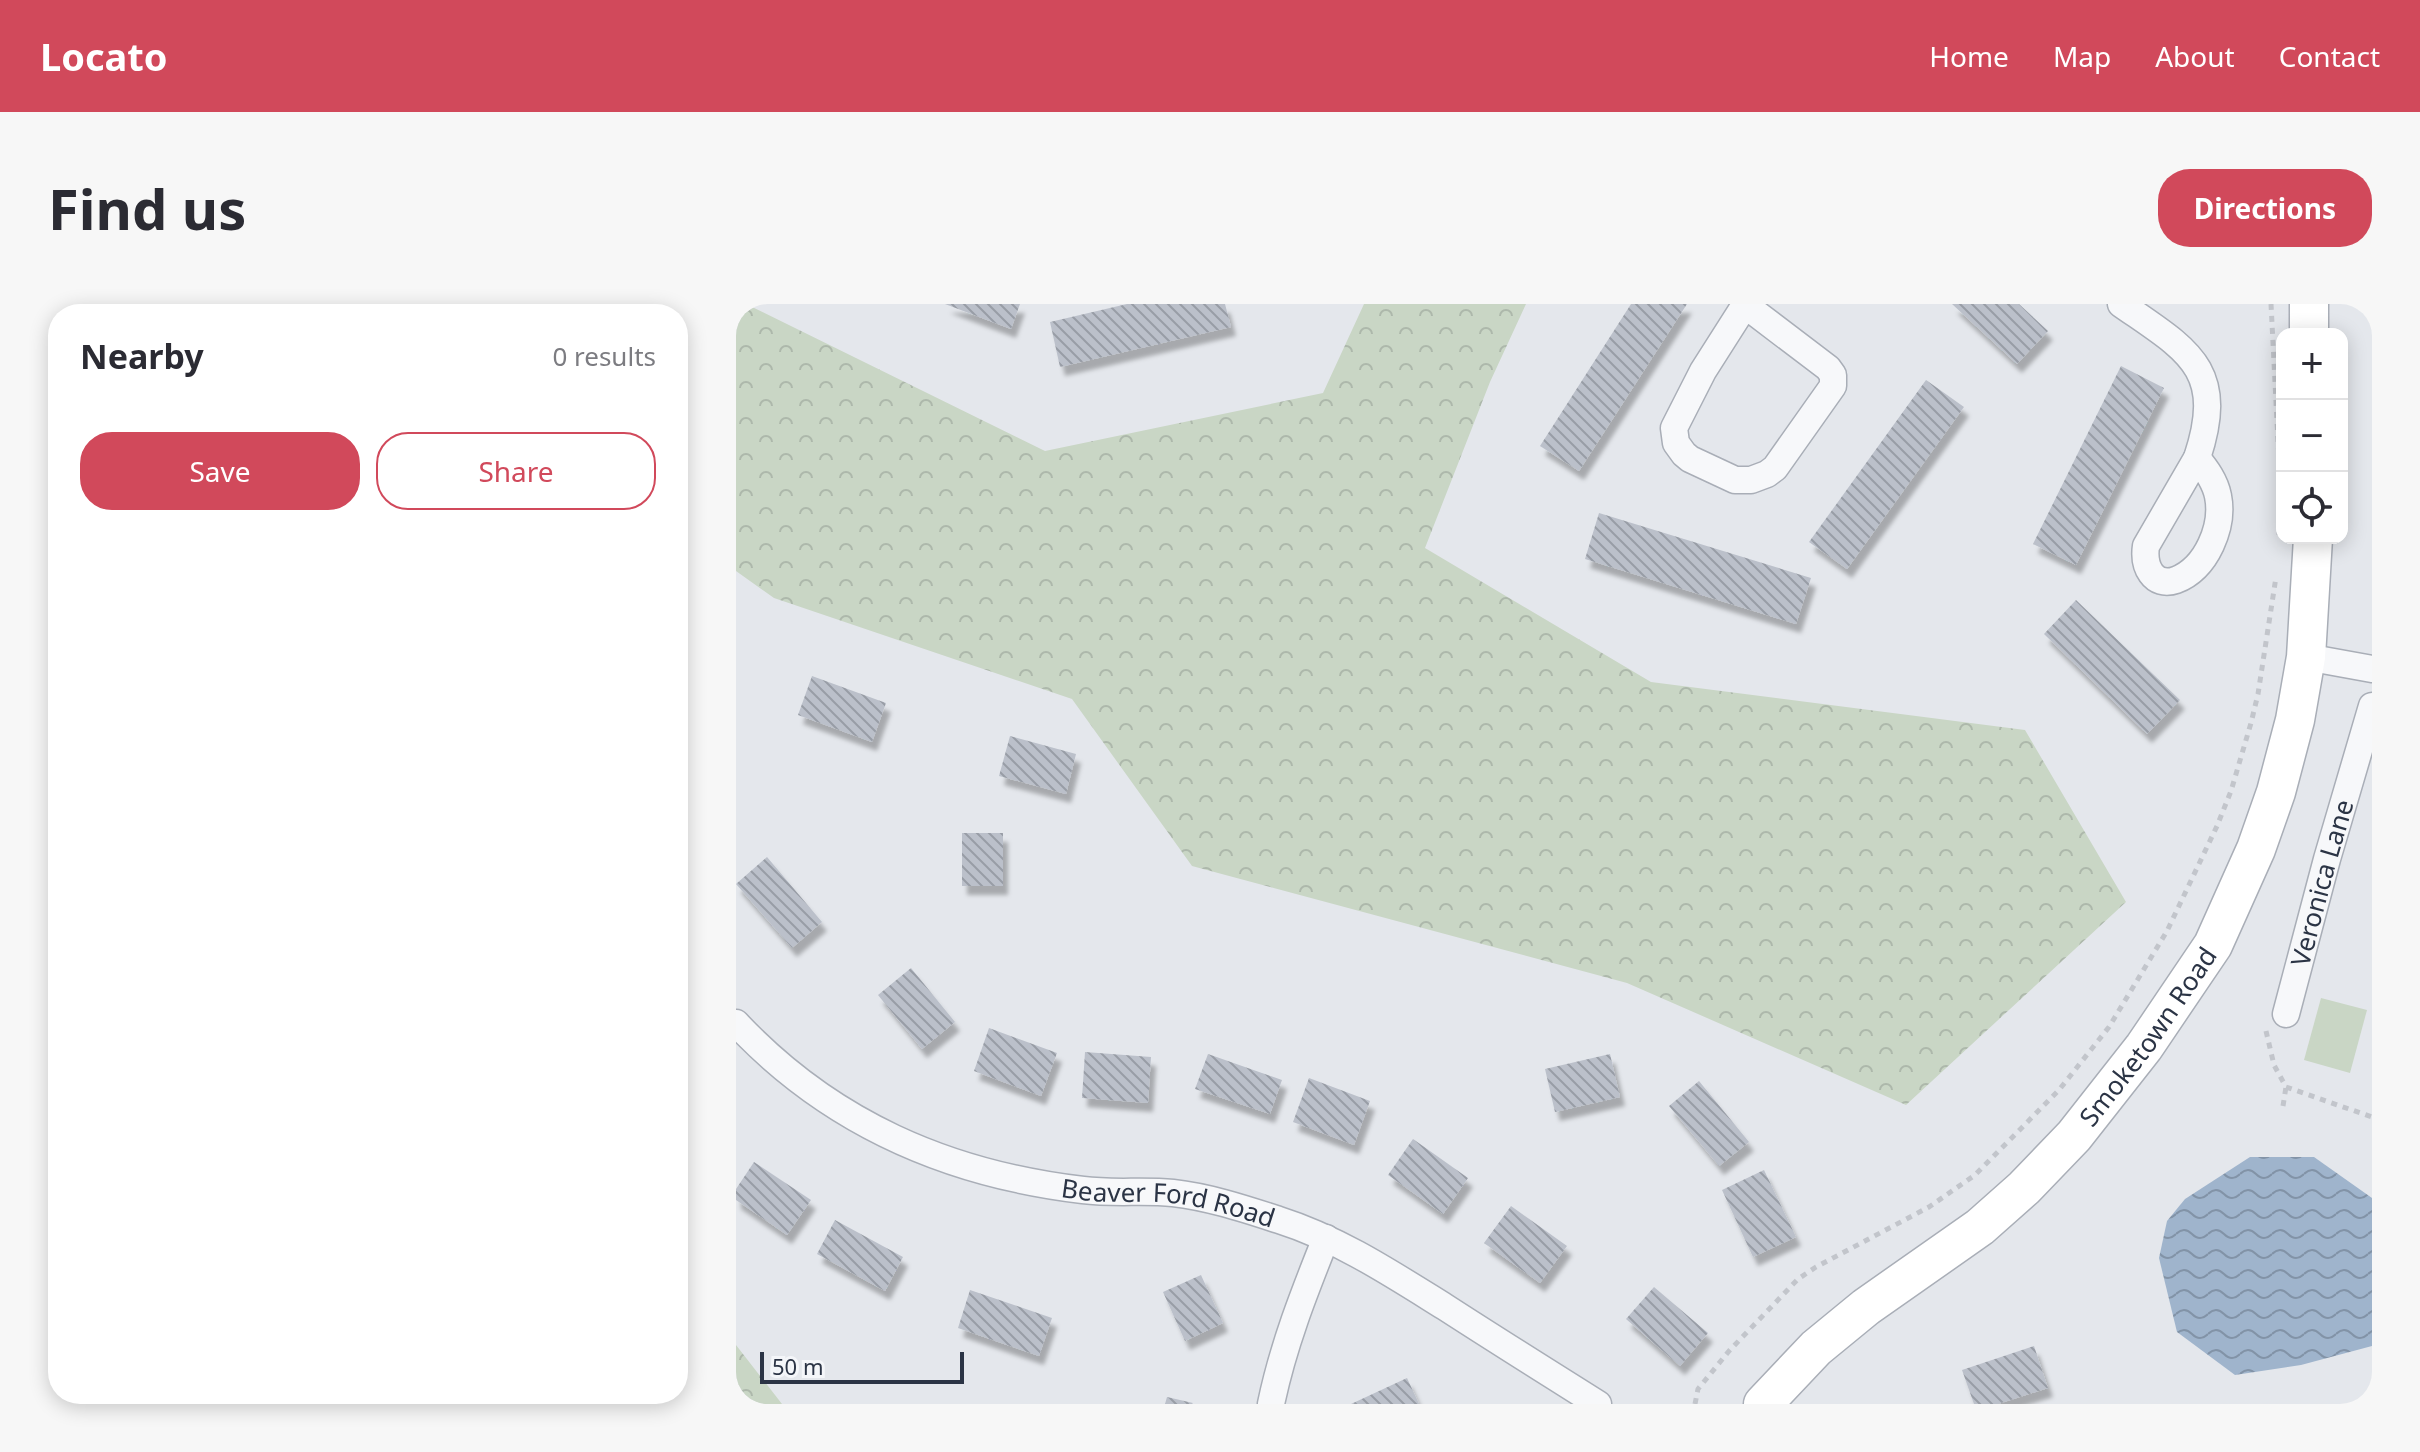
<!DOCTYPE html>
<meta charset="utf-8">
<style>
:root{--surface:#fff;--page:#f7f7f7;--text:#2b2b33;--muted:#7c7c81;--line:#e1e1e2;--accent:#d1495b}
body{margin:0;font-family:"Noto Sans",sans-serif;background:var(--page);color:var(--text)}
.controls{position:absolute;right:24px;top:24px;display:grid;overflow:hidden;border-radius:16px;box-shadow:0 4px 20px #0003}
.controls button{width:72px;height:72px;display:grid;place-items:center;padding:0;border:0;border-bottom:2px solid var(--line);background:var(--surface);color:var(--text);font:40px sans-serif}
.scale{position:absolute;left:24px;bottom:20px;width:204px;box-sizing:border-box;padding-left:8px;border:4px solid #2b3445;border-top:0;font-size:22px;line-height:28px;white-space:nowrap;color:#2b3445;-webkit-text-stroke:6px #f4f6f9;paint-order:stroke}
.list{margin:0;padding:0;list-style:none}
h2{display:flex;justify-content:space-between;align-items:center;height:104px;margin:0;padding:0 32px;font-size:34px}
h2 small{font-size:26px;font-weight:400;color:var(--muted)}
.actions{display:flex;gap:16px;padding:24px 32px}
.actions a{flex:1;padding:18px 0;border:2px solid var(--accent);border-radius:32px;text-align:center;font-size:28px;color:var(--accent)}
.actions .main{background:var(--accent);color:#fff}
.icon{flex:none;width:44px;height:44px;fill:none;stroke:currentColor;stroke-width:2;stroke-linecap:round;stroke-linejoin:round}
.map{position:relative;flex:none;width:1636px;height:1100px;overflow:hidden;border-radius:32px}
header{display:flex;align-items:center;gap:48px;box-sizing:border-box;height:112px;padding:0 40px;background:var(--accent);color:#fff}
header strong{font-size:38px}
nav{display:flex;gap:44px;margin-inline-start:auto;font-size:28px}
.intro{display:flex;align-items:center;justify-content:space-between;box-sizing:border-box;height:192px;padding:0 48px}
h1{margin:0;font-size:56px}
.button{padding:20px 36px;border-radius:32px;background:var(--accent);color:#fff;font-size:28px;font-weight:700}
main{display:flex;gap:48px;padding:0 48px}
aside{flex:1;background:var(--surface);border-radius:32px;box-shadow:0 4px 20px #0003}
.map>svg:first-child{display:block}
.forest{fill:url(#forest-crowns)}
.green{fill:#c9d6c5}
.water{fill:url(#water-waves)}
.building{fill:url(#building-back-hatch);filter:url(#shadow)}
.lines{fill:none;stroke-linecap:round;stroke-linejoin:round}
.street-casing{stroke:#a9aeb7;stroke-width:29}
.secondary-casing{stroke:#a9aeb7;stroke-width:41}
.path{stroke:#c2c5cb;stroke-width:5;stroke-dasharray:6 6;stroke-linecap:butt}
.street{stroke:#f7f8fa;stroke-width:26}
.secondary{stroke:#fff;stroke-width:38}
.labels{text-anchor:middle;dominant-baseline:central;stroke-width:7;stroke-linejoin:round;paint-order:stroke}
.street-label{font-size:26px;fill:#2b3445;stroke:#f4f6f9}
</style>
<header>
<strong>Locato</strong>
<nav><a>Home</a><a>Map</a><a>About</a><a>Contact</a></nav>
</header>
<div class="intro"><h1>Find us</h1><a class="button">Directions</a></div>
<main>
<aside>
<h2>Nearby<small>0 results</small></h2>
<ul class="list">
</ul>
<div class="actions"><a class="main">Save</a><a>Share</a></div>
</aside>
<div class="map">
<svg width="1636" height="1100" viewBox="0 0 1636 1100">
<defs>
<pattern id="forest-crowns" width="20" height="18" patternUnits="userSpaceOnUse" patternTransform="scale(2)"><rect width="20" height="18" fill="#c9d6c5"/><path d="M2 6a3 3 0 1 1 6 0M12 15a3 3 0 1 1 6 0" fill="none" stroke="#adb8ab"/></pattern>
<pattern id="water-waves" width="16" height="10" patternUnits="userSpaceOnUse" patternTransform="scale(2)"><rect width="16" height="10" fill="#9fb4cc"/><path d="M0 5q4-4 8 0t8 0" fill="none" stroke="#8293a7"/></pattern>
<pattern id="building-back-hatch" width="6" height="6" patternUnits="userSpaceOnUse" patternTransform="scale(2)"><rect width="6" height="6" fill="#bbc0ca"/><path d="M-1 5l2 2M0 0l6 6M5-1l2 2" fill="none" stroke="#989da6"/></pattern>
<filter id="shadow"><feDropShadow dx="5" dy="9" stdDeviation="2" flood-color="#0004"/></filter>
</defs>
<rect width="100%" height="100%" fill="#e4e7ec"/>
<path class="forest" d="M0,0H10L309,147L587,89L628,0H790L754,78L689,244L915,378L1289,426L1390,598L1170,801L891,679L456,562L336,395L38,294L0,267Z
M0,1041L46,1100H0Z"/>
<path class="green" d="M1585,694L1631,706L1614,769L1568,756Z"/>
<path class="water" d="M1514,853H1578L1636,894V1042L1565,1061L1499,1071L1441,1028L1423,954L1431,917L1449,895Z"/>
<path class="building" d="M209,0H284L275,25Z
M391,0H489L495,23L324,63L314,18Z
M895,0H951L843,167L804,142Z
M1216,0H1283L1312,27L1281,60Z
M1385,62L1428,84L1340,261L1297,240Z
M1190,76L1228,103L1111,265L1073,238Z
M863,209L1075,274L1060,320L849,255Z
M1340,296L1444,396L1411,430L1308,330Z
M76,372L150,399L136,438L62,411Z
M274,432L340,450L330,490L263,472Z
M226,529H267V582H226Z
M31,553L86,618L56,644L0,580Z
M175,664L219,718L186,745L142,691Z
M253,724L321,749L305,792L238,767Z
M349,748L415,753L412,799L346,794Z
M472,750L546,776L534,810L459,785Z
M874,750L884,793L819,808L809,765Z
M573,774L634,797L618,841L557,818Z
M963,777L1013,838L983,862L933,802Z
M677,835L732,874L707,910L652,871Z
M18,858L75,896L51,931L0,896V885Z
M1028,866L1060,933L1017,953L986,886Z
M775,902L831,942L804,979L748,939Z
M99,916L167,953L149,987L81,950Z
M465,971L487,1019L449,1037L427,988Z
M918,983L972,1029L944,1062L890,1015Z
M234,986L316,1014L303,1052L222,1024Z
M1298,1042L1312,1084L1262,1100H1238L1226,1066Z
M671,1074L683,1100H615Z
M431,1093L457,1099L456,1100H429Z"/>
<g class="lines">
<defs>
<g id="street">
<path d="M1385,0C1451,46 1491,64 1461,154"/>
<path d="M1009,1L1092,64L1097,71V82L1039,164L1031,170L1015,176H999L954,155L948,150L940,139L938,124L967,67Z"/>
<path d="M1461,154C1470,165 1479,177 1482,192C1488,222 1471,264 1440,276C1417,284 1407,262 1410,242Z"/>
<path d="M1570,353L1636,365"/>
<path id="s1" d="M1550,710L1591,555L1636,402"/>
<path id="s2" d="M0,719C94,819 211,870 347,886C377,890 407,886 437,889C473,893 509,905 543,916C603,935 656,970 709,1003C760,1036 811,1068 862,1100"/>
<path d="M535,1100C547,1042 568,989 590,934"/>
</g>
<g id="secondary">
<path d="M1573,30V0"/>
<path id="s3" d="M1027,1100L1080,1044L1130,1003L1244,923L1288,884L1338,832L1408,743L1477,641L1520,545L1540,488L1559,416L1570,353L1577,234"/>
</g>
</defs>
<use href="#street" class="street-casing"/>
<use href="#secondary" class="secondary-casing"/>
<path class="path" d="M1535,0L1543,156V231
M1530,727L1538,761L1550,783L1636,813
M1547,802L1550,783
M959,1100L962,1085L993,1047L1062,975L1080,963L1193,903L1239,871L1323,786L1373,723L1431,627L1481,522L1495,487L1515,419L1522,390L1540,273"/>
<use href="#street" class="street"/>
<use href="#secondary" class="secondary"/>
</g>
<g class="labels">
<g class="street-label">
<text stroke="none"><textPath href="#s1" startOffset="136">Veronica Lane</textPath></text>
<text stroke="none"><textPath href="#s3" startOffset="536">Smoketown Road</textPath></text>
<text stroke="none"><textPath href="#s2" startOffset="480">Beaver Ford Road</textPath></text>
</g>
</g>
</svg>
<div class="controls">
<button>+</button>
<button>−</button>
<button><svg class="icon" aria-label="locate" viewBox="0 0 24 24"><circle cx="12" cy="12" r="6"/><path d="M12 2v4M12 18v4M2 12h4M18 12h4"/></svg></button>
</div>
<div class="scale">50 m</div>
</div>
</main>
